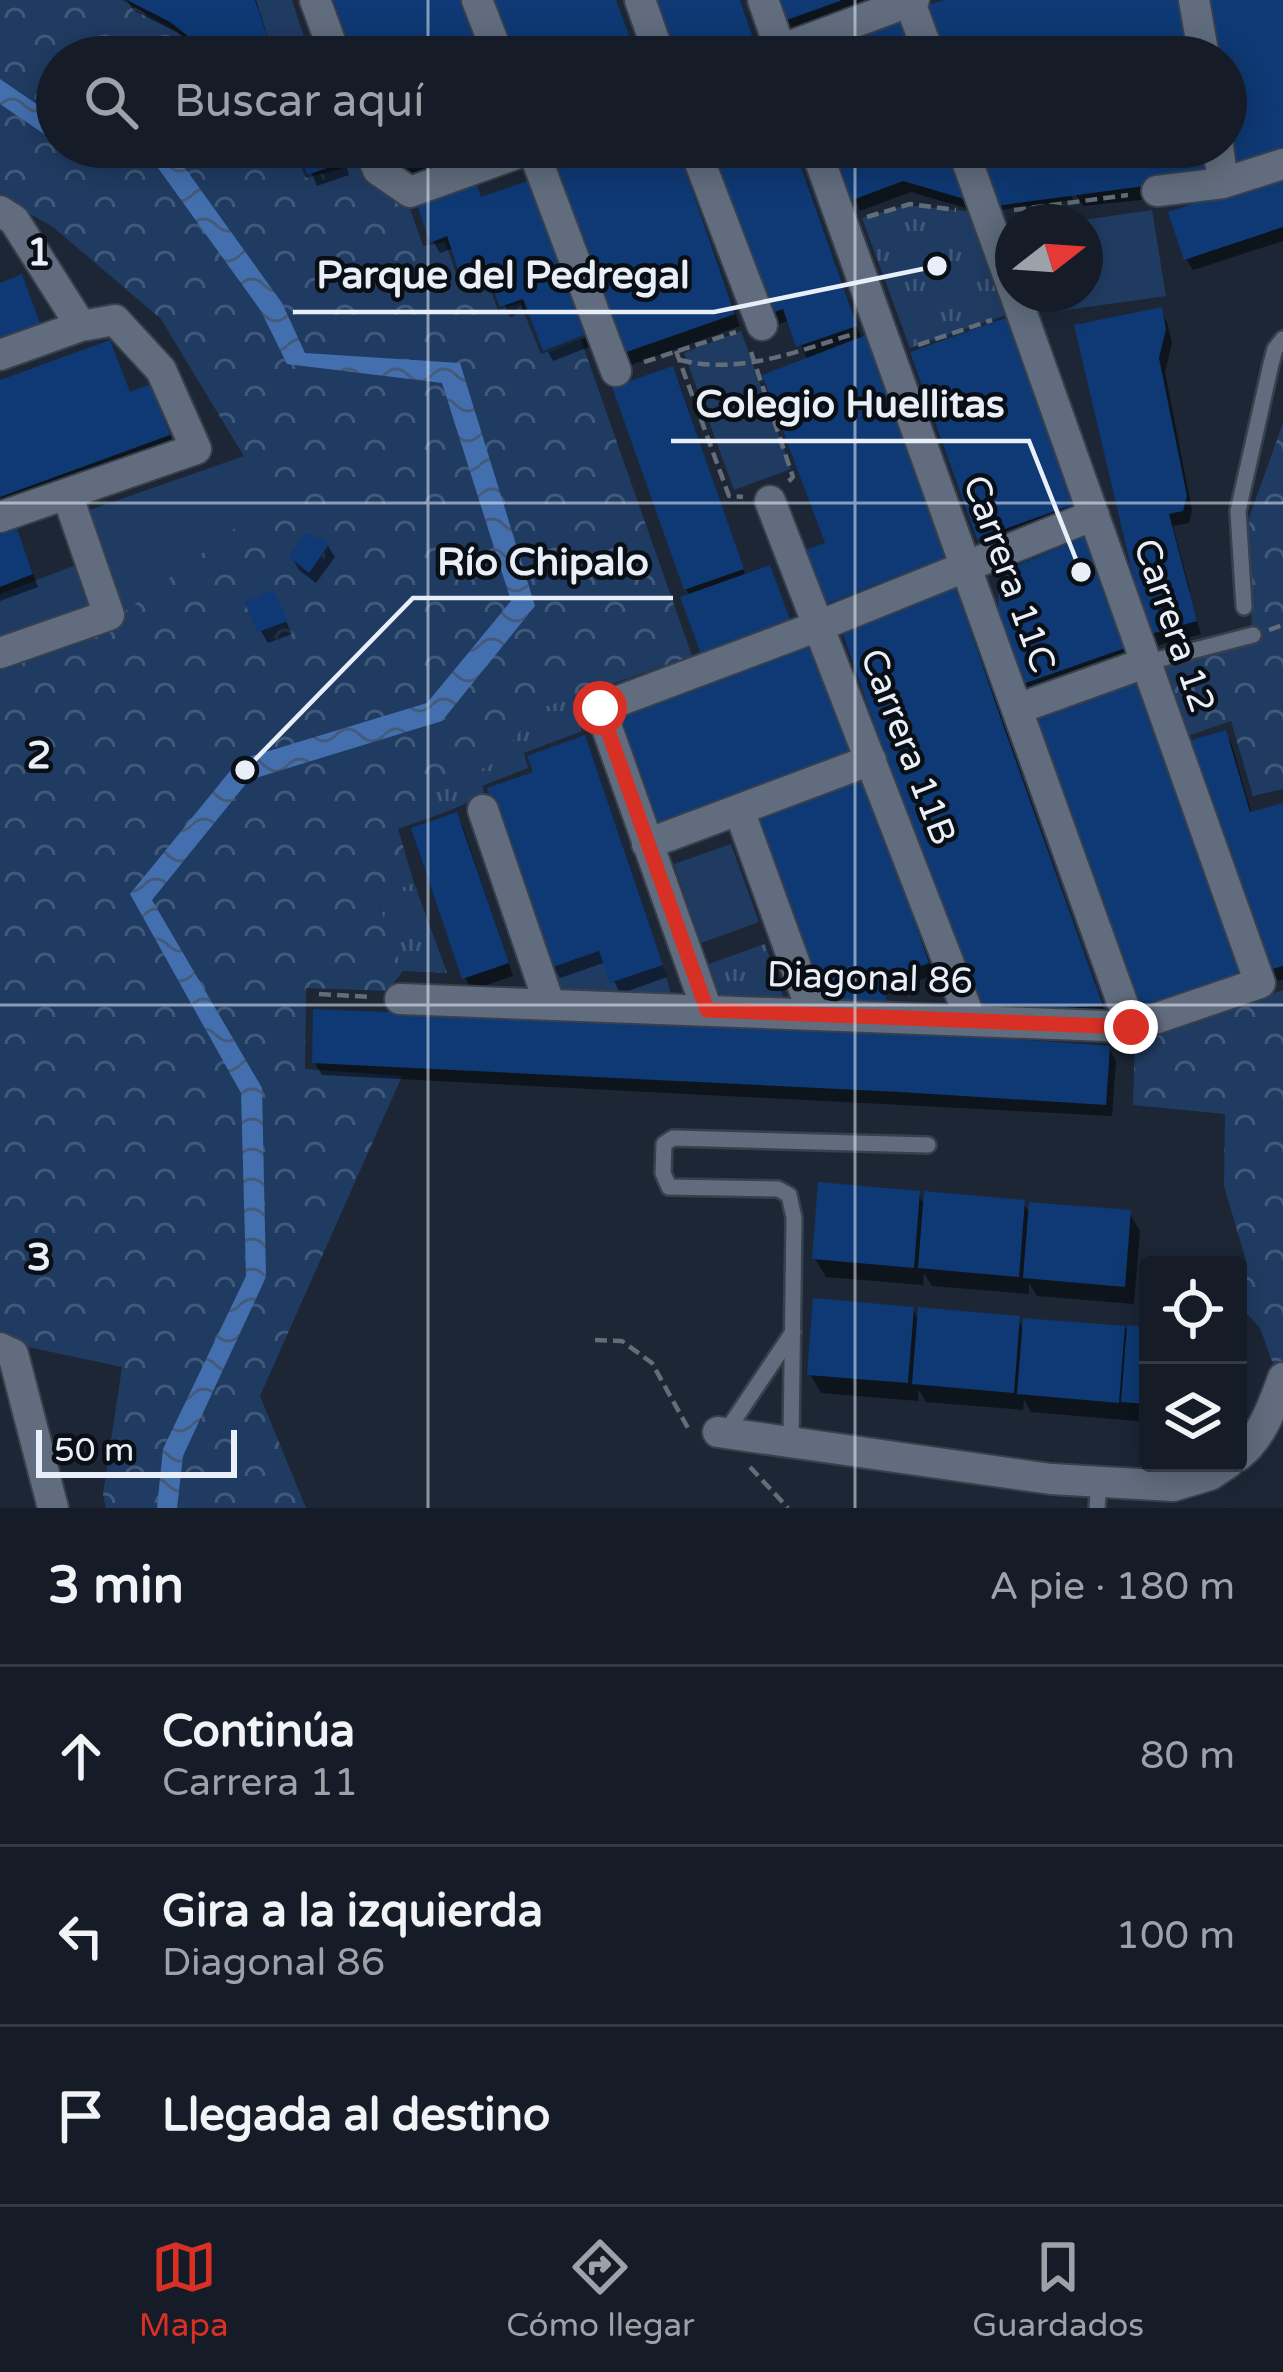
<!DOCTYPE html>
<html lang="es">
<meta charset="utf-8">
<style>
:root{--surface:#151c28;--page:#222934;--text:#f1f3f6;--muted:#9da1a8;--line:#343a45;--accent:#d93025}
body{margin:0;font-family:"Varela Round",sans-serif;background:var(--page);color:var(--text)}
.controls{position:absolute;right:36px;bottom:36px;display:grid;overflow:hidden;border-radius:12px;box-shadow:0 6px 30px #0003}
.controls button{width:108px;height:108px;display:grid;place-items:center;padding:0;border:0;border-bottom:3px solid var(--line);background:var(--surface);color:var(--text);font:60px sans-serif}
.compass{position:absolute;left:995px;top:204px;width:108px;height:108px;border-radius:50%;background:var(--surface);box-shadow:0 6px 30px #0003;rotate:73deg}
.scale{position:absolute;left:36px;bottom:30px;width:201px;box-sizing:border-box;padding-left:12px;border:6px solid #e8eff9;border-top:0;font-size:33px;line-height:42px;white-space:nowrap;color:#e8eff9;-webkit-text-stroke:9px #0a0f15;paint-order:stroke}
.stop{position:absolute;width:36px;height:36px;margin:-27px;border:9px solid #d93025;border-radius:50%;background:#fff}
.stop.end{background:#d93025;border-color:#fff;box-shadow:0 3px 12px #0008}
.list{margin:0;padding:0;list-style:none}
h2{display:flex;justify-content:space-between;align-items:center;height:156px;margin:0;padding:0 48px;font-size:51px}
h2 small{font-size:39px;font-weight:400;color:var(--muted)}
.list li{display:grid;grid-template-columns:78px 1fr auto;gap:36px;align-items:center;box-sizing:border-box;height:180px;padding:0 48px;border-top:3px solid var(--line)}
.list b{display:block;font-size:45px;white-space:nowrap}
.list p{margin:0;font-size:39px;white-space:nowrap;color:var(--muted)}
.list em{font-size:39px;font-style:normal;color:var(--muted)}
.icon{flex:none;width:66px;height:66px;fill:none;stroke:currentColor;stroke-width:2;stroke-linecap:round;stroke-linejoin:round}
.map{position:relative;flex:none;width:1283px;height:1508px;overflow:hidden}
.search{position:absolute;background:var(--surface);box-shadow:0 6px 30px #0003;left:36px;right:36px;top:36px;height:132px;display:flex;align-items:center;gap:30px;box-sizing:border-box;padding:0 42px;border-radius:66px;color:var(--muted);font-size:45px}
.sheet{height:696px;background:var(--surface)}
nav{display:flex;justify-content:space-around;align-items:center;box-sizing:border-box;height:168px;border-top:3px solid var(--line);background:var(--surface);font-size:33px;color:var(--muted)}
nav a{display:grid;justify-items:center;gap:6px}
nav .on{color:var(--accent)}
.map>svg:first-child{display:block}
.green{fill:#203b62}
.forest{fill:url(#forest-crowns)}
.park{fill:url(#park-tufts)}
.water{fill:url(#water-waves)}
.shadow{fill:#0007}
.building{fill:#0e3974}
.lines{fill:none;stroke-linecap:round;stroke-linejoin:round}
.lane-casing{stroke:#38404d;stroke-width:20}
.street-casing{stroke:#38404d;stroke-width:34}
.path{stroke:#636c79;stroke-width:4.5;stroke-dasharray:12 6;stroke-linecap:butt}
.lane{stroke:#616d7e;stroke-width:15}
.street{stroke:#616d7e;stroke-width:30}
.route{stroke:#d93025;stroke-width:15}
.grid{fill:none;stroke:#e8eff9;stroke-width:3;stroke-opacity:0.55}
.labels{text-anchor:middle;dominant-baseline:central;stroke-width:9;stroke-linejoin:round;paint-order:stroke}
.street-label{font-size:36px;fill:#e8eff9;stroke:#0a0f15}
.grid-label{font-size:39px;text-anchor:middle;font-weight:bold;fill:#e8eff9;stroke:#0a0f15;stroke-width:9;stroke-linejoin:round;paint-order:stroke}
.leader{fill:none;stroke:#e8eff9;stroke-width:4.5}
.callout-dot{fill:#e8eff9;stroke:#0a0f15;stroke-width:4.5}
.callout-label{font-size:39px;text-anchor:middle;font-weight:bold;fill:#e8eff9;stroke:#0a0f15;stroke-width:9;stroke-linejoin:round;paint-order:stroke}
</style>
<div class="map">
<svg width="1283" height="1508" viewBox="0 0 1283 1508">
<defs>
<pattern id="forest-crowns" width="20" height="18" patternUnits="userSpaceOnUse" patternTransform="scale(3)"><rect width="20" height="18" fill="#203b62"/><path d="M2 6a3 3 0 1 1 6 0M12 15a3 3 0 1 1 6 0" fill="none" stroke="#405879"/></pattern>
<pattern id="park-tufts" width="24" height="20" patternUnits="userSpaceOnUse" patternTransform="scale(3)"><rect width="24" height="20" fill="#203b62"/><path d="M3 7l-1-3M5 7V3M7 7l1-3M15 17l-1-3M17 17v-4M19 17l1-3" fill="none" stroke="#405879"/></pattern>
<pattern id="water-waves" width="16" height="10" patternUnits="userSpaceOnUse" patternTransform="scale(3)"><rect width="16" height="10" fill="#436fae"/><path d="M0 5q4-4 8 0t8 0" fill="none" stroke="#455a78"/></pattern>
</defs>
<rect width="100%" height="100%" fill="#1c2635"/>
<path class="green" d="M255,0H292L305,40L272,50Z
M1152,210L1166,296L1053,312L1050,294H1085V222H1069Z
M741,331L791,469L734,490L684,353Z
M244,456L272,502L97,633L0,655V594L97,557L81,513Z
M731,844L759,922L701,943L674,864Z
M599,951L611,983L663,965L672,998L559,991L550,968Z"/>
<path class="forest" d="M0,0H122L176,31L201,55L57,57V147H293L306,178L355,165L409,206L423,246L445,242L456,273L481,265L498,310L520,303L541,354L581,340L692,656L537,710L496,763L427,792L435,816L398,829L414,883L376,897L403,971L387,991L306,988L305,1069L402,1076L260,1396L306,1508H106L103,1494L122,1367L0,1341V655L97,633L271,501L161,319L53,227L0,197Z
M1283,423V789L1253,796L1231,721L1173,741L1145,663L1252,635L1249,518Z
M1283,990V1391L1260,1328L1238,1304V1273L1247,1264L1224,1186L1225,1114L1133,1105L1135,1043Z"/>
<path class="park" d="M906,205L975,212L1012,313L910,348L862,218Z
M573,697L582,731L524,753L528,768L482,786L485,796L435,816L426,792L496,763L536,710Z
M414,883L447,973L403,971L376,897Z
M765,944L785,1002L717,996L706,965Z"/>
<path class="water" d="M0,79L57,118V138H50L0,104Z
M143,147H170L282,303L305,353L460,363L535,606L442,721L249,780L152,900L262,1088L266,1277L183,1456L177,1508H157L163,1449L246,1276L241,1093L130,894L239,760L427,703L511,601L442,383L287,364L261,311Z"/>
<path class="shadow" d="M127,0H256L273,53L303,43L311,57H210L180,34L133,10Z
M649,0H740L759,53L746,57H670Z
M776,0H882L790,32Z
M954,0H1187L1196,57H940Z
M301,147H340L349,175L317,186Z
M389,147H512L417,176L398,165Z
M606,147H676L740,326L631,365L624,353Z
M794,147L862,340L955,568L832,616L825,604L829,545L808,361L790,320L777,325L770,313Z
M834,147H950L972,210L911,192L860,211Z
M979,147L1215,192L1083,206L1072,188L1069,189L1073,200L1001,210Z
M1283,177V241L1193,270L1186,259Z
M474,183L531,310L510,317L490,272L468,280L454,248L440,253L433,241Z
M1160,310L1167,322L1172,343L1165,372L1192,510L1189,523L1173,526L1190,591H1188L1201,634L1156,646L1150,634Z
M1022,330L1088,513L986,550L980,538Z
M590,336L594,345L553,361L548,352Z
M672,370L679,382L746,577L769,568L795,634L691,597L686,589Z
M0,383L130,395L150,387L175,447L0,511Z
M0,531L20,538L38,587L0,601Z
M1092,536L1135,659L1029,695L1022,683Z
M328,546L335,557L316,583L299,570L292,558Z
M955,592L962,604L1107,1018L991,1022Z
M279,606L292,634L268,643L261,631Z
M1225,733L1232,745L1252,815L1283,806V979L1271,983Z
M590,751L667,977L620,994L606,962L560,978L553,967Z
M870,794L934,975L831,1012Z
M456,815L463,827L513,976L472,990L465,978L414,830Z
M1109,1049L1116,1061L1112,1116L322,1075L315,1063Z
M918,1194L925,1207L1023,1203L1031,1215L1129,1213L1140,1231L1134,1304L1037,1296L1029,1283V1294L932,1286L924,1273L923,1285L826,1277L815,1259Z
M913,1310L920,1322L1018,1319L1025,1332L1026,1321L1148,1330V1422L1031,1412L1024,1399L1023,1410L926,1402L919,1390L918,1401L821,1393L810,1374Z"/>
<path class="building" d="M127,0H255L272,50L305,40L310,57H210L208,52L170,22Z
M333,0H461L481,57H354Z
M489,0H616L637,57H509Z
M646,0H740L754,40L705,57H666Z
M773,0H840V1L781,22Z
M944,0H1183L1191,47L1166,57H938L920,8Z
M1206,0H1283V153L1237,168L1226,106V57H1217Z
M905,17L919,57H795Z
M298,147H339L344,162L307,175Z
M386,147H479V148L428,165H408L388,153Z
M602,147H677L735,314L621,354L552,166Z
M703,147H794L857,326L796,347L783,309L768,314Z
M831,147H951L968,200L903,181L850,201Z
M976,147H1208L1210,181L1144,186L996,206Z
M1283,174V227L1184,260L1168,212Z
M475,179L481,197L533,179L589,333L543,351L523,299L500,307L483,261L458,269L447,236L430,243L416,201Z
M22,274L41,326L0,341V283Z
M1162,307L1166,329L1159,358L1187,496L1183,511L1169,514L1197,621L1147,635L1074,325Z
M1017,314L1083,501L977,539L910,352Z
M869,334L951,555L822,606L802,551L825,543L762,375Z
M110,340L130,392L151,384L170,435L0,497V380Z
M673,366L744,569L684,590L612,387Z
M15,523L33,574L0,587V528Z
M306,533L330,543L309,573L289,557Z
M1094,533L1131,646L1020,685L1001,632L998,602L1000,583L1008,569Z
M770,565L791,622L701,654L680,597Z
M956,588L1001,719L1103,1006L981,1011L887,760L841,628Z
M273,590L288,621L258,632L244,602Z
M817,642L858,754L653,829L613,715Z
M1136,676L1243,976L1135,1015L1027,712Z
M1226,730L1250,812L1283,803V966L1262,972L1188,741Z
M585,735L663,965L610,983L599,951L550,968L487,788L533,772L527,756Z
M865,778L929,963L880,981L889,1005L821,1000L752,819Z
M457,812L509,963L462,979L411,828Z
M313,1009L954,1035L1110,1046L1106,1105L900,1092L312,1063Z
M818,1182L920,1191L914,1268L812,1259Z
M924,1191L1025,1200L1019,1277L918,1268Z
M1029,1202L1131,1210L1125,1287L1023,1278Z
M813,1298L914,1307L908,1383L807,1375Z
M918,1307L1020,1316L1014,1393L912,1384Z
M1023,1318L1125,1326L1119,1403L1017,1394Z
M1127,1325L1148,1327V1404L1121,1402Z"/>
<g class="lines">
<defs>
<path id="lane" d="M1244,607L1238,511L1271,364L1275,349L1283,339
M1145,663L1253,635
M726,1432L793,1332
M791,1442L794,1218L789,1195L778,1189L669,1187L663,1173L664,1144L673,1138L928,1145
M1097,1508L1099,1482"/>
<path id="street" d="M315,0L336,57
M477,0L499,57
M640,0L660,57
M763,0L783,57
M909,0L930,57
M1194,0L1204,57
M761,57L914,0
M369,147L378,170L410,192L535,147
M532,147L616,371
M694,147L762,325
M815,147L1131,1027
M962,147L1013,289
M1218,147L1223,183
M1157,191L1223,183L1283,164
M0,211L14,220L81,326
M0,355L81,326L115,320L161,370L196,449L0,517
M770,501L971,1021
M0,653L109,615L67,494
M1017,709L1145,663
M483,810L549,1003
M739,810L813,1014
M647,844L871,760
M400,999L1131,1027L1260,983L1015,294
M707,1010L600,708L821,625L1094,515
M0,1348L13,1354L53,1508
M718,1432L1051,1479L1173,1486L1210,1475L1228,1463
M1238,1456C1262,1438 1273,1405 1283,1378"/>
</defs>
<use href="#lane" class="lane-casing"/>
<use href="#street" class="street-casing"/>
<path class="path" d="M1014,210L1128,195
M867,217L910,204L956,210
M918,345L992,320
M676,351L729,496L743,497
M751,352L793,477L788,482
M680,360C738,375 796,352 850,335
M644,362L736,332
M1269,630L1283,625
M319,994L371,997
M595,1340L622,1341L652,1363L688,1428
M750,1467L788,1508"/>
<use href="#lane" class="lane"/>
<use href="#street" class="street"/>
</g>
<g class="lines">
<path class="route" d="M600,708L707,1010L1131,1027"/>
</g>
<path class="grid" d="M428,0V57M855,0V57M428,147V1508M855,147V1508M0,503H1283M0,1005H1283"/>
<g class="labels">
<g class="street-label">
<text transform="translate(1009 574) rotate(70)">Carrera 11C</text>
<text transform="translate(1174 626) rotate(71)">Carrera 12</text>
<text transform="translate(908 747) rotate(69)">Carrera 11B</text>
<text transform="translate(870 978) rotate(2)">Diagonal 86</text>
</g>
</g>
<g class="grid-label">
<text x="39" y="265">1</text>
<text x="39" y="768">2</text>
<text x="39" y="1270">3</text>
</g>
<path class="leader" d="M937 266L714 312H293M1081 572L1029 441H671M245 770L413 598H673"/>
<g class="callout-dot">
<circle cx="937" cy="266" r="12"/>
<circle cx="1081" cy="572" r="12"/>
<circle cx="245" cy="770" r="12"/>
</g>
<g class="callout-label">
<text x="503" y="288">Parque del Pedregal</text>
<text x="850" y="417">Colegio Huellitas</text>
<text x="543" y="575">Río Chipalo</text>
</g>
</svg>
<div class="controls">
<button><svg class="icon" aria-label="locate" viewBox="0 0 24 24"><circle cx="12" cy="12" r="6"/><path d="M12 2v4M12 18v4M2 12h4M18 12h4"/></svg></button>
<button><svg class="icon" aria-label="layers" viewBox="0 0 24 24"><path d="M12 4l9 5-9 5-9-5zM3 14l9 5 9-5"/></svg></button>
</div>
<svg class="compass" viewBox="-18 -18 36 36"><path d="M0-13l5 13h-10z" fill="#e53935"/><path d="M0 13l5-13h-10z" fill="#9da1a8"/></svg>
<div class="scale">50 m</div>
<div class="stop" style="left:600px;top:708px"></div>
<div class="stop end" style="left:1131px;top:1027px"></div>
<div class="search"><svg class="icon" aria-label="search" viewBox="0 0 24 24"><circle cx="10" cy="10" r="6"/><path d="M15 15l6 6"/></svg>Buscar aquí</div>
</div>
<section class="sheet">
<h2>3 min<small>A pie · 180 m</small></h2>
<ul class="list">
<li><svg class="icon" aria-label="ahead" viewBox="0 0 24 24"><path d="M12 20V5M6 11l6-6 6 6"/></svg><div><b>Continúa</b><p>Carrera 11</p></div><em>80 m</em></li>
<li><svg class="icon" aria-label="left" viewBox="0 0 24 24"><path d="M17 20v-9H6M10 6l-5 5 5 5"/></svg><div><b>Gira a la izquierda</b><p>Diagonal 86</p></div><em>100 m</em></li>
<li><svg class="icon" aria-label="arrive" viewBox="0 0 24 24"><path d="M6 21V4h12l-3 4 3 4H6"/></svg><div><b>Llegada al destino</b></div></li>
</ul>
</section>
<nav>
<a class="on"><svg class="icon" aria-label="map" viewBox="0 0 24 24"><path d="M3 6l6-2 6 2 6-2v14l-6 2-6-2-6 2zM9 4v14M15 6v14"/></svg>Mapa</a>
<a><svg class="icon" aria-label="directions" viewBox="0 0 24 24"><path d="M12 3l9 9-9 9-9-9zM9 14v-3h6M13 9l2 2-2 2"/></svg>Cómo llegar</a>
<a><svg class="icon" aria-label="saved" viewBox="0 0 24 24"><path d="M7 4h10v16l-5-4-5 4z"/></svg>Guardados</a>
</nav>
